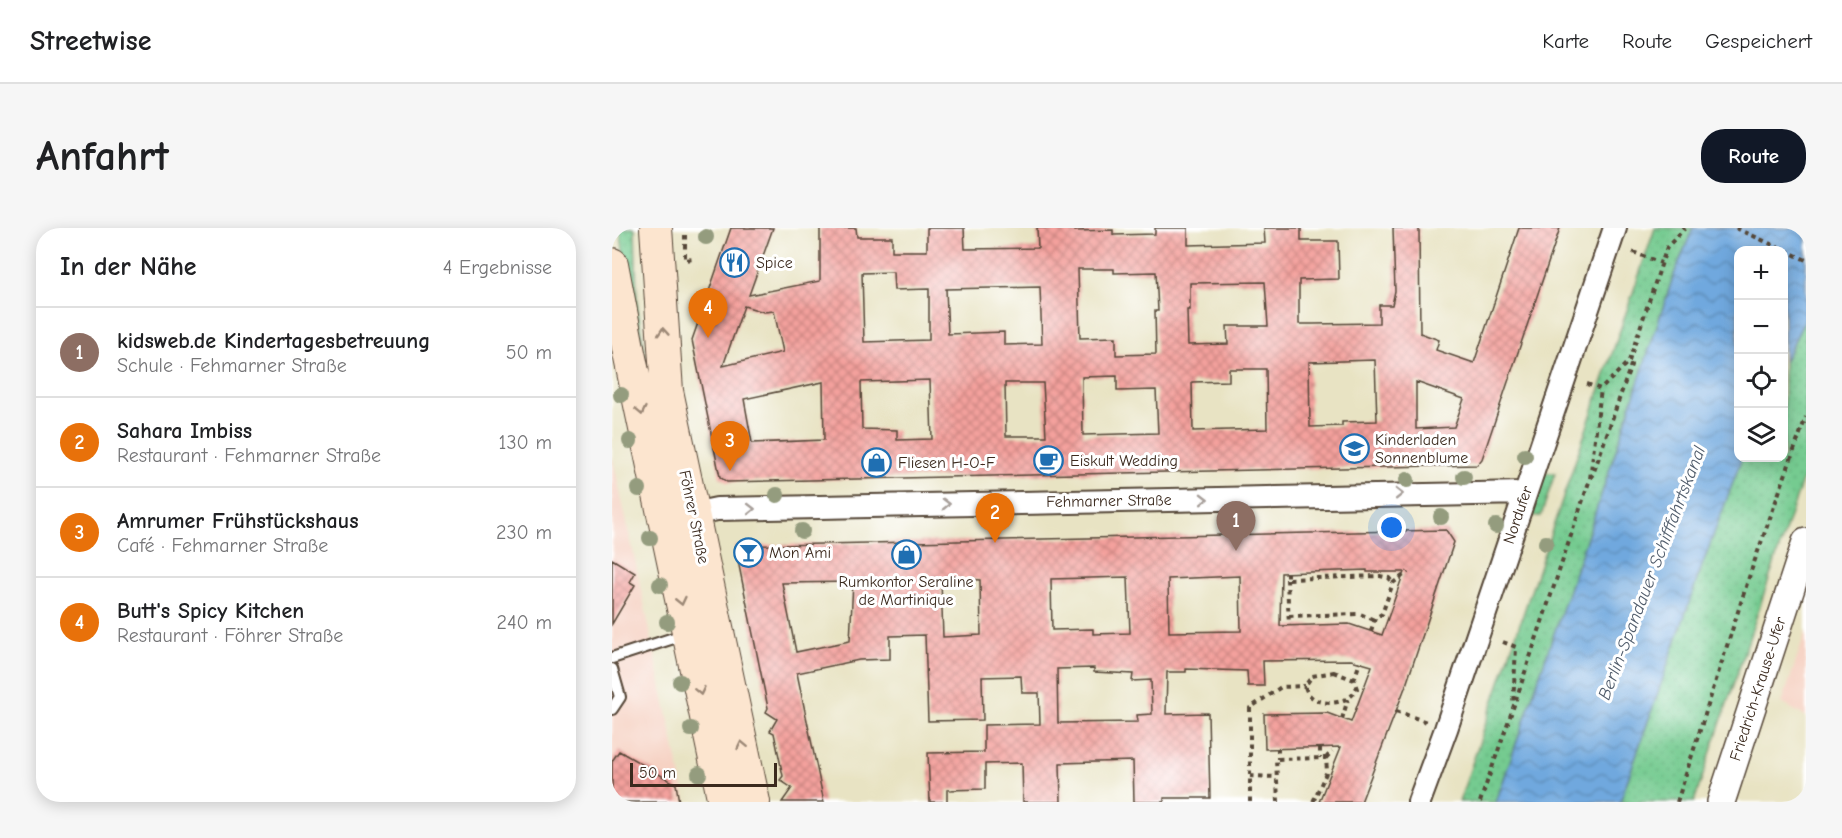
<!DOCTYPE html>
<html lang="de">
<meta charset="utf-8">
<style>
:root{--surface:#fff;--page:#f6f6f6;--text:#202124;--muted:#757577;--line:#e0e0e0;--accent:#111827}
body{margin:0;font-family:"Comic Neue",sans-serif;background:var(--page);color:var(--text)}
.controls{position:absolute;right:18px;top:18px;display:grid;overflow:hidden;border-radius:12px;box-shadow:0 3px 15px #0003}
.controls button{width:54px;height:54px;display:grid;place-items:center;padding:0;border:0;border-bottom:2px solid var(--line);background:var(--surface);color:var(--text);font:30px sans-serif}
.scale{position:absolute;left:18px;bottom:15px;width:147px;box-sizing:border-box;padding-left:6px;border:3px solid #3b2a1e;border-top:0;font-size:16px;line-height:21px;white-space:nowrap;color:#3b2a1e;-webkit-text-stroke:4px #fff;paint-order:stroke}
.you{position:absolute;left:780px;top:300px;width:21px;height:21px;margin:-15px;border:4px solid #fff;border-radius:50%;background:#1a73e8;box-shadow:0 0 0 9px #1a73e833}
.badge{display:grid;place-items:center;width:39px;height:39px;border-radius:50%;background:var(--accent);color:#fff;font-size:20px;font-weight:700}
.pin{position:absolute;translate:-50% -50px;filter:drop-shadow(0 2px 3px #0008)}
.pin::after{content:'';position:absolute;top:32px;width:21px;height:18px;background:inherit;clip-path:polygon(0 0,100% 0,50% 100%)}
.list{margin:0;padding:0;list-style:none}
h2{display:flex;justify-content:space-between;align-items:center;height:78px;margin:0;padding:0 24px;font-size:26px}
h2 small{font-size:20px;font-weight:400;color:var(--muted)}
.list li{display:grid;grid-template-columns:39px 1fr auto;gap:18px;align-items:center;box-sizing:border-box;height:90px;padding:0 24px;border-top:2px solid var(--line)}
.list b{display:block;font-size:22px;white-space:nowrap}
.list p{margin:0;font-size:20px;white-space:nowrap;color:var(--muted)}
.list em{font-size:20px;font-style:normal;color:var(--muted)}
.icon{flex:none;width:33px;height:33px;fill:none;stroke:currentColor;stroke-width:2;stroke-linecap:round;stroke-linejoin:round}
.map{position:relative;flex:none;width:1194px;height:574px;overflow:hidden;border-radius:24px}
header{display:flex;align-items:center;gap:36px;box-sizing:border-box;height:84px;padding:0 30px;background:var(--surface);border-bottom:2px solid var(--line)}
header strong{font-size:28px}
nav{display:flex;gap:33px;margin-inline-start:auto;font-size:21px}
.intro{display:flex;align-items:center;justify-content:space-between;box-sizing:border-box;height:144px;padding:0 36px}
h1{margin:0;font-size:42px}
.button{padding:15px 27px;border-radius:24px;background:var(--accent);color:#fff;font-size:21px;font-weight:700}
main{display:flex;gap:36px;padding:0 36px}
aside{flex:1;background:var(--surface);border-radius:24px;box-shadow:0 3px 15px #0003}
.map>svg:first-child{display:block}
.built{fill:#f6d2c3}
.grass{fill:url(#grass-dots);stroke:#587a57;stroke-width:1.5}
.water{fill:url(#water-waves);stroke:#55697e;stroke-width:1.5}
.building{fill:url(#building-cross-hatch);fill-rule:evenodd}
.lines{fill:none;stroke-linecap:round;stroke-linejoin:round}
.service-casing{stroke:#554637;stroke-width:14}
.minor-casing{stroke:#554637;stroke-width:26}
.tertiary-casing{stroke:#554637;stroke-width:30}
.secondary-casing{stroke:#554637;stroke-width:34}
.path{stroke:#554637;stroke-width:4;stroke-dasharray:4.5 4.5;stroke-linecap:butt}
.service{stroke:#fff;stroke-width:10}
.minor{stroke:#fff;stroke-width:22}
.tertiary{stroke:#fff;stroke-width:27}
.secondary{stroke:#fce5cf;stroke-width:32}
.tree{fill:#949c7e}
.oneway{stroke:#9c8876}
.oneway2{stroke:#a79f9a}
.labels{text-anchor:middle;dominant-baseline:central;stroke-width:6;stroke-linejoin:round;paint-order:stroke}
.poi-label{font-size:16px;fill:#3b2a1e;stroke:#fff;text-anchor:start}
.street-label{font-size:16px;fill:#3b2a1e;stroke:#fff}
.water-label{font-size:18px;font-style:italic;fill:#505c6b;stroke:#fff}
</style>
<header>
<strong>Streetwise</strong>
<nav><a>Karte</a><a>Route</a><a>Gespeichert</a></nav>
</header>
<div class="intro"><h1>Anfahrt</h1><a class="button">Route</a></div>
<main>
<aside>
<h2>In der Nähe<small>4 Ergebnisse</small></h2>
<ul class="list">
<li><span class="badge" style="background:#8d6e63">1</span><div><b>kidsweb.de Kindertagesbetreuung</b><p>Schule · Fehmarner Straße</p></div><em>50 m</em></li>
<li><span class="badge" style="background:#e8710a">2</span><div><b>Sahara Imbiss</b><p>Restaurant · Fehmarner Straße</p></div><em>130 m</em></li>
<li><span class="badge" style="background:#e8710a">3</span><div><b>Amrumer Frühstückshaus</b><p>Café · Fehmarner Straße</p></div><em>230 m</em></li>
<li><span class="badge" style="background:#e8710a">4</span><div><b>Butt's Spicy Kitchen</b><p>Restaurant · Föhrer Straße</p></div><em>240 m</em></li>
</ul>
</aside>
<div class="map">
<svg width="1194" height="574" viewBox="0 0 1194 574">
<defs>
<pattern id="grass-dots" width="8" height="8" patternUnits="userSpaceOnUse" patternTransform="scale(1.5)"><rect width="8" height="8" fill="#74cb90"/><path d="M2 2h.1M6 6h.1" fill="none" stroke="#65ae7c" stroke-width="1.8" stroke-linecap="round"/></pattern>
<pattern id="water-waves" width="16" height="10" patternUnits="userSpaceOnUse" patternTransform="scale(1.5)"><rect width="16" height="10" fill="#6fa8de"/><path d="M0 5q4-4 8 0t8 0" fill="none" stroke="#5c89b3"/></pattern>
<pattern id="building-cross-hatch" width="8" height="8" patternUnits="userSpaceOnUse" patternTransform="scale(1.5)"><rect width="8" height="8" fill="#f4a19d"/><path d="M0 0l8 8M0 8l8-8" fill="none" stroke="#c7837f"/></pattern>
</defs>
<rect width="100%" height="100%" fill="#fff"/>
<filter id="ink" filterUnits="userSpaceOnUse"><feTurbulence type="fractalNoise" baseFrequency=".0167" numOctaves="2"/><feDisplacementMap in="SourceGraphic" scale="12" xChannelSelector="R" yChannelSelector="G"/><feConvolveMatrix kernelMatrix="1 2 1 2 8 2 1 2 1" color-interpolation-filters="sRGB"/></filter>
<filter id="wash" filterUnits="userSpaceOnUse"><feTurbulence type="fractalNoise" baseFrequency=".008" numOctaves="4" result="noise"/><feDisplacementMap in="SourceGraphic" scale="24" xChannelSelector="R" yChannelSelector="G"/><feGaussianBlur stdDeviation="1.35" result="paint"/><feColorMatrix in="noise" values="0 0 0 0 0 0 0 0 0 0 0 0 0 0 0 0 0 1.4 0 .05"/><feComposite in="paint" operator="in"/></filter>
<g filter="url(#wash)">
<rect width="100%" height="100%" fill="#e8e3c3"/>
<path class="built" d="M0,227L21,323L74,574H0Z
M1194,403V489L1170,475Z"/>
<path class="grass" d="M8,0H23L25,73L33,128L16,58Z
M1043,0H1081L1061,49L979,298L884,574H847Z
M1194,89V241L1082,574H1008L1087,346L1130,230H1172V134Z
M931,245H943L929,288H917Z"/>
<path class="water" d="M1081,0H1194V89L1172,134V22H1126V230H1130L1087,346L1008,574H884L979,298L1061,49Z"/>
<g id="blocks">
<path class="building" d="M119,0H161L137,67L208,53V0H244L245,9H280V23H315V0H352L353,21L426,20L425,0H463V3L501,2V7L543,6V0H576V17L653,15L652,0H689V13H726L727,51L687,52V96H701L767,95V77H780L783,63L781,0H807L808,105L827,112L824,122L862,135L907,0H948L870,231L865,237L115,254L108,249L80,112ZM466,41H502V45L544,44L546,83H543L544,126L504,127V109L468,110ZM281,44L282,62L317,61V112L252,114L250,45ZM653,54L656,98H615L616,116L576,117L575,82H578V55ZM428,59L430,116L392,117V104L336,106L334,61ZM132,78L152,84L162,83L171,124L111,138ZM763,132L765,193L730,194V198L698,199L697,134ZM617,141H654L655,201L581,203L580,154L617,153ZM505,148V163L544,162L546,205L471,207L470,149ZM318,152L320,211L285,212V202L250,201L249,154ZM211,154L212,212L140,215L132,171ZM804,154L852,171L842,199L804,201ZM393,155H431L434,208H394Z
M834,302L842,314L794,457L749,574H707L729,519L653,521L652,486L715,485L739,494L760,438L739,432L651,433L652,458H636L635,443L574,441V444H555L554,486L596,485L598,570H552V574H522L521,533L448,535L449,574H411L410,535L373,536V561L335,562V574H318L316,525L372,524V497L428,496L427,465H410L409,448L370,449L371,492L316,493L313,407L278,408V431L247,432L185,445L212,574H170L180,560L168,552L171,548L162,505L158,503L165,491L154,484L156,480L123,318ZM755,342V344H792L770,407L737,396L668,398L669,345ZM628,348L629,403L557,404L556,351ZM516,349L518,405L481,406V401L440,402L439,351ZM353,351L368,352L369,407L331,409L329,352ZM241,354L238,413L184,424L170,355ZM482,440V444L521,446L520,453L539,452L540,486L525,487L526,494L446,495L445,441Z
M0,331L23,345L18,354L23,357L0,396Z
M7,523L64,556L67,574H0V533Z"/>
</g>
</g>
<g filter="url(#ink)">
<use href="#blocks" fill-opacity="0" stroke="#554637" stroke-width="1.5"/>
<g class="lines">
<defs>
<path id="service" d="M0,430L74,406
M0,441L8,469L0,481"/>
<path id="minor" d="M81,286L105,281L913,265
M807,574L834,501L1003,0"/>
<path id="tertiary" d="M1109,574L1194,314"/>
<path id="secondary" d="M44,0L55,163L142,574
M0,36L17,125L112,574"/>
</defs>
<use href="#service" class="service-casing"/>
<use href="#minor" class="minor-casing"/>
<use href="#tertiary" class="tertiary-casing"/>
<use href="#secondary" class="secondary-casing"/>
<path class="path" d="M1124,0L1194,32
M73,7V32L82,31
M1021,24L1049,35
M975,156L989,161L1017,133L1055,19L1073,0
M978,250L981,246L1019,137L1018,134
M675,344V351L768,348L777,350L781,355
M675,351L677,398
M677,388L748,386L762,392
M759,403L763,390L770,386L781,355L796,344
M891,414L904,419L901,477
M722,444L742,452L745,461C735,479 698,481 693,458L700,448Z
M742,452L748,434
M784,483L815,494
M730,491L736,471
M666,520V531
M708,520V530
M714,530L720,523
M638,548L665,549
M638,574V480L669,459L693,458
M666,574L664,531L714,530L715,543L701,574
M868,574L900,483L978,251L989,161
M1065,574L1139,343L1194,189"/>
<use href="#service" class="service"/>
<use href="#minor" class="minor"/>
<use href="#tertiary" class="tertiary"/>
<use href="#secondary" class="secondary"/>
</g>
<g class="tree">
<circle cx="94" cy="9" r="8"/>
<circle cx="9" cy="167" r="8"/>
<circle cx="18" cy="213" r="8"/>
<circle cx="913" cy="228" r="8"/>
<circle cx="852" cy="249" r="8"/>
<circle cx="795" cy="252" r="8"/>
<circle cx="27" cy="261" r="8"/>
<circle cx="165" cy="267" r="8"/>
<circle cx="829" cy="289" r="8"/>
<circle cx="884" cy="298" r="8"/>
<circle cx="190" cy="303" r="8"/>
<circle cx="38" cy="310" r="8"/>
<circle cx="934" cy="315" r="8"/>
<circle cx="48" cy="357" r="8"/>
<circle cx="55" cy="394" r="8"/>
<circle cx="68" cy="454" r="8"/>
<circle cx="79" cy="501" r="8"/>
<circle cx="87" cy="546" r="8"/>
</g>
<defs><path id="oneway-chevron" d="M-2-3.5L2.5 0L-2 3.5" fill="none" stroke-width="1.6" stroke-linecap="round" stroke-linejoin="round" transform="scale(1.5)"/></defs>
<g class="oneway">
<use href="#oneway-chevron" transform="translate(51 104) rotate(-94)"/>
<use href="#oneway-chevron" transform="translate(29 183) rotate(78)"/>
<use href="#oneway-chevron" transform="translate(69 373) rotate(77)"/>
<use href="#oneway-chevron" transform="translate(88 463) rotate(78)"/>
<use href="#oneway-chevron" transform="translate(130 517) rotate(-102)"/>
</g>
<g class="oneway2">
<use href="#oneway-chevron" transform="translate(787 266) rotate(-1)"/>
<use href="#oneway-chevron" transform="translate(592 271) rotate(-1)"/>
<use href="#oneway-chevron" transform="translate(334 276) rotate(-1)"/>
<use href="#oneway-chevron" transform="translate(139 281) rotate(-1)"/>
</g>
</g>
<defs>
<symbol id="restaurant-ring" viewBox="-11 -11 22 22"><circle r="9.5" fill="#fff" stroke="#1f6fb2" stroke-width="1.5"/><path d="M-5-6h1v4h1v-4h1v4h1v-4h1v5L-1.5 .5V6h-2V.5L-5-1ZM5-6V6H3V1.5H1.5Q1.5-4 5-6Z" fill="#1f6fb2"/></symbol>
<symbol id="school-ring" viewBox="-11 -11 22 22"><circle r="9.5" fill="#fff" stroke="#1f6fb2" stroke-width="1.5"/><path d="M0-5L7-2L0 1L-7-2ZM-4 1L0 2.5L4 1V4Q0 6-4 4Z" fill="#1f6fb2"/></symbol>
<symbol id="cafe-ring" viewBox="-11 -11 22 22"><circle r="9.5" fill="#fff" stroke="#1f6fb2" stroke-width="1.5"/><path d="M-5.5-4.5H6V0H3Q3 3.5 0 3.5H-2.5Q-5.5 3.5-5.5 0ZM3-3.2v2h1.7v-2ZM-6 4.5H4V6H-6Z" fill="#1f6fb2"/></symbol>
<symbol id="shop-ring" viewBox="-11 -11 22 22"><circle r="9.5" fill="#fff" stroke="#1f6fb2" stroke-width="1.5"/><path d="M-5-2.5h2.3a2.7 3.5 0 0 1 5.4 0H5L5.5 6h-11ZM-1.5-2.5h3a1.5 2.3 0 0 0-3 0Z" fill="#1f6fb2"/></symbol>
<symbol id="bar-ring" viewBox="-11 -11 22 22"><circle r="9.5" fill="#fff" stroke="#1f6fb2" stroke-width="1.5"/><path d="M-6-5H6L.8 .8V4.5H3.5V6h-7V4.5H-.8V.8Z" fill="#1f6fb2"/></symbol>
</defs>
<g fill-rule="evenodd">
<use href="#restaurant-ring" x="106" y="18" width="33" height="33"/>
<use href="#school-ring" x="726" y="204" width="33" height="33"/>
<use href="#cafe-ring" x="420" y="216" width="33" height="33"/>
<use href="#shop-ring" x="248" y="218" width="33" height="33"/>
<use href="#bar-ring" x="120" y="308" width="33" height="33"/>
<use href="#shop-ring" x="278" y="310" width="33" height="33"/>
</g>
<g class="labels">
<g class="poi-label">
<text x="144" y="35">Spice</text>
<text x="763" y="212">Kinderladen<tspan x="763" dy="18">Sonnenblume</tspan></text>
<text x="458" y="233">Eiskult Wedding</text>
<text x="286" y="235">Fliesen H-O-F</text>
<text x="157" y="325">Mon Ami</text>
<text x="294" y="354" text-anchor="middle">Rumkontor Seraline<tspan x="294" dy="18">de Martinique</tspan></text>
</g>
<g class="street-label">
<text transform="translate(497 273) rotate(-1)">Fehmarner Straße</text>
<text transform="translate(906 287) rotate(-71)">Nordufer</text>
<text transform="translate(82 289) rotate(78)">Föhrer Straße</text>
<text transform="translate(1146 461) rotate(-72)">Friedrich-Krause-Ufer</text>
</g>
<g class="water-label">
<text transform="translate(1040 345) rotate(-69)">Berlin-Spandauer Schifffahrtskanal</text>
</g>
</g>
</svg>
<div class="controls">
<button>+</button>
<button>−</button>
<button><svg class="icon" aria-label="locate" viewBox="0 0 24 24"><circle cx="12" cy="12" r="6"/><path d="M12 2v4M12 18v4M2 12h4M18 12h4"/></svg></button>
<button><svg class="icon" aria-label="layers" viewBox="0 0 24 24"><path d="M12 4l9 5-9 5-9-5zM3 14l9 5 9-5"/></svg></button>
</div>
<div class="scale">50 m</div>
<div class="you"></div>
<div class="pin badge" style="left:624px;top:323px;background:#8d6e63">1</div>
<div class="pin badge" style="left:383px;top:315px;background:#e8710a">2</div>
<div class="pin badge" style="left:118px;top:243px;background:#e8710a">3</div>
<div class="pin badge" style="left:96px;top:110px;background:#e8710a">4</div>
</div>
</main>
